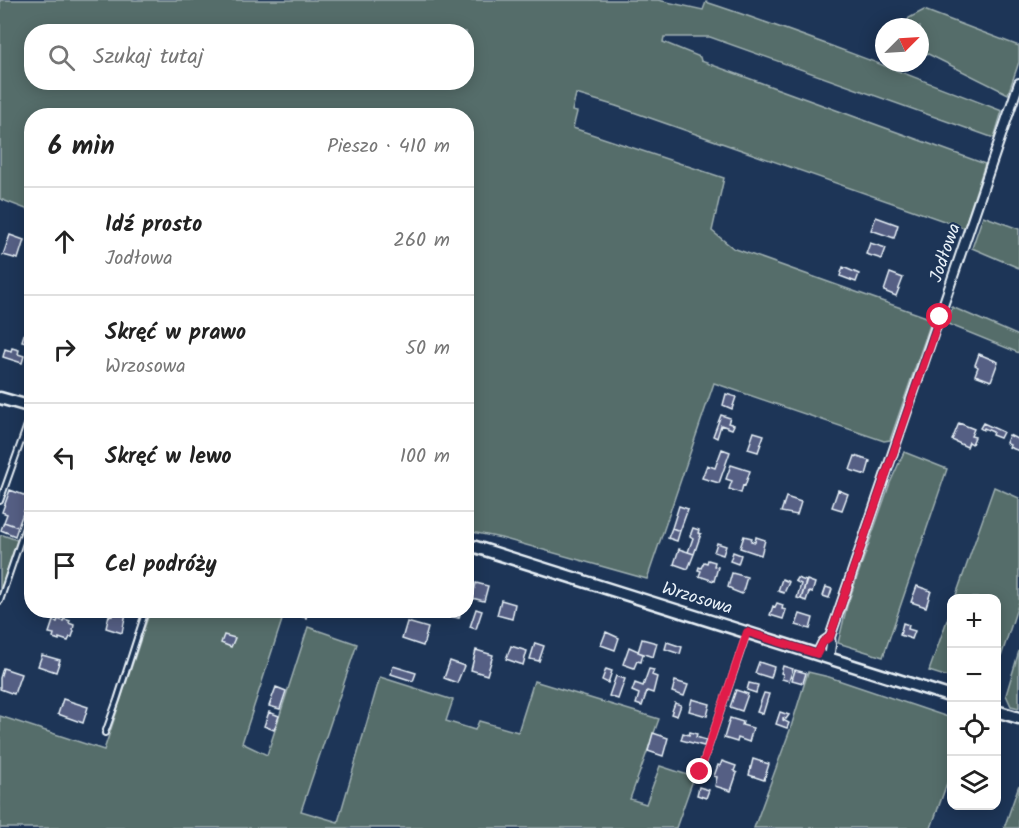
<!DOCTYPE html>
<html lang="pl">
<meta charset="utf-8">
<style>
:root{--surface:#fff;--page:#f6f6f6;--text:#222;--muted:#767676;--line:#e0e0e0}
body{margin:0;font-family:Kalam,sans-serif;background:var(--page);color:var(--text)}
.controls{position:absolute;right:18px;bottom:18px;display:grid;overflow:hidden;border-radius:12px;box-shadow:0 3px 15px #0003}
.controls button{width:54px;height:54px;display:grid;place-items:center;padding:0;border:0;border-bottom:2px solid var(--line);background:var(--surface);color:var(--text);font:30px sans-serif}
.compass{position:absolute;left:875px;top:18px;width:54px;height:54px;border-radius:50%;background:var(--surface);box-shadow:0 3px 15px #0003;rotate:66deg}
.stop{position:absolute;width:18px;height:18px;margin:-14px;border:4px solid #e11d48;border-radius:50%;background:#fff}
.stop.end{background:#e11d48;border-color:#fff;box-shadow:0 2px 6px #0008}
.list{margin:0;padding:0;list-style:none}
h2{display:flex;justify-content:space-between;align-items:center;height:78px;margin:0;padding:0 24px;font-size:26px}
h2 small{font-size:20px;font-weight:400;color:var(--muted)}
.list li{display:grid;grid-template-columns:39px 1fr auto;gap:18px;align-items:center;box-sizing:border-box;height:108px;padding:0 24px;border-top:2px solid var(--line)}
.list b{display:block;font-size:22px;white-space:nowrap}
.list p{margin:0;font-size:20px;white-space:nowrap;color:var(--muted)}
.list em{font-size:20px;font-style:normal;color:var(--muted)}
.icon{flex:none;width:33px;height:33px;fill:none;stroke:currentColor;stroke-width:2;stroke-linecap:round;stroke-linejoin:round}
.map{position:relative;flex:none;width:1019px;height:828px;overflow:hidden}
.search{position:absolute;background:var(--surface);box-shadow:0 3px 15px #0003;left:24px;top:24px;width:450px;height:66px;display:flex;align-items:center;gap:15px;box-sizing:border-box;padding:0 21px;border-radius:24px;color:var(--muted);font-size:22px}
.panel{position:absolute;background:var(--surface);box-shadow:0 3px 15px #0003;left:24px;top:108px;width:450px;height:510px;border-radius:24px}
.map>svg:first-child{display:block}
.green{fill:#556d6a;stroke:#9eafb1;stroke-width:1.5;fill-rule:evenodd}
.building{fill:#545e84;stroke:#e8f1f8;stroke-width:1.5}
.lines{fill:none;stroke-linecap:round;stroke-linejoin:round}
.lane-casing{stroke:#e8f1f8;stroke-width:8}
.street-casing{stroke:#e8f1f8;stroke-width:12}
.secondary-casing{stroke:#e8f1f8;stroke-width:15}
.lane{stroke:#1d3557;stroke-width:4}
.street{stroke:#1d3557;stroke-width:8}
.secondary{stroke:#1d3557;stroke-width:10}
.route{stroke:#e11d48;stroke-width:8}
.labels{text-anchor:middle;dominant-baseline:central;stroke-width:4.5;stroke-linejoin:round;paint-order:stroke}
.street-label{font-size:18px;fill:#e8f1f8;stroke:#1d3557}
</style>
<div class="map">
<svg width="1019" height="828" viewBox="0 0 1019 828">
<rect width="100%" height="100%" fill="#1d3557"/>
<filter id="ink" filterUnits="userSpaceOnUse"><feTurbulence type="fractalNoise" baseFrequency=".0167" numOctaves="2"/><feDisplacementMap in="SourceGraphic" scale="12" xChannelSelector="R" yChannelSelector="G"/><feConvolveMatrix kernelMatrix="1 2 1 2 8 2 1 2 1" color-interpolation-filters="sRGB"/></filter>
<g filter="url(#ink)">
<path class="green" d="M0,0H658L703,10L706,2C806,35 904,73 1002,111L994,138L710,37H664L663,42L700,57L701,61L985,164L964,228L616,106L576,94L572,111L577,112L573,128L724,178L712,231L733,248L932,319L890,440L884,441L714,383L647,579L501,538L467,531L466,116H32L31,211L0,199ZM32,32H466V82H32Z
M924,10L1019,46V62L1008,94L920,50V27H905L909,18Z
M983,216L1019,229V268L972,248Z
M952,307L1019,336V353L948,324Z
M904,452L947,469L883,657L838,643L847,606L890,483Z
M994,487L1019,498V602L997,669L996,598H955Z
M3,535L17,540L0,592V536Z
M951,609V678L929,671Z
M150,611H285L242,743L267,755L308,627L357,644L301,811L338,822L380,677L453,700L446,721L475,730L479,721L518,732L534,681L659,719L630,799L646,804L660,766L694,777L676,828H0V716L104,750Z
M1019,651V708L1011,706L1006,695Z
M808,672L829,677L951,718V772L931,828H754L790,730Z
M1019,785V828H1004Z"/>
<path class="building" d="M876,217L898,225L894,238L871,230Z
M10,235L24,240L18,259L3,255Z
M870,243L886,248L882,259L866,254Z
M843,267L859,274L856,282L840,276Z
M890,273L903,278L896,296L884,291Z
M27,325L32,326V348L29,347L30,343L22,341Z
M12,348L19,350L18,354L24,356L22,363L3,357L5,349L11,351Z
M979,354L998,362L991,381L975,375L978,367L975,365Z
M726,394L736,397L732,409L723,405Z
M721,415L730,418L728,423L734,425L732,429L721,425L717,438L713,436Z
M959,423L974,429L971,436L975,437L972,444L969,442L967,447L952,440Z
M983,423L1003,432L1000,438L992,435L993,432L984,428L983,430L980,428Z
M754,432L764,435L758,452L748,449Z
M1009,435L1019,440V451L1009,447L1010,445L1006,443Z
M722,449L730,452L719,483L702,478L707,465L715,468Z
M855,456L870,461L866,475L850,470Z
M731,465L750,471L745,486L743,485L741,493L729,489L732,481L726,479Z
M10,490L29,497L18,527L4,522L7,514L2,512Z
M838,490L848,494L842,510L832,507Z
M786,497L801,502L797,515L781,512Z
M679,506L688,509L680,531L672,528Z
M4,522L18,527L15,536L1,530Z
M672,528L680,531L677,541L668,538Z
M693,528L699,530L698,533L701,534L694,554L688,552L693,538L690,536Z
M744,536L752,538L751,541L755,542L756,537L765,540L761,555L740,548Z
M717,543L726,546L723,555L714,552Z
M679,549L694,554L688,569L674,564Z
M733,552L741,555L738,564L730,561Z
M708,560L715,562L714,566L718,567L714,581L699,576L701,571L698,570L699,567L701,568L704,562L707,563Z
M732,573L747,577L742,594L732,590V589L728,587Z
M797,578L806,581L801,599L797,598L801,584L795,581Z
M782,579L789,582L784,593L778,591Z
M807,580L815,583L812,593L809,592L806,601L801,599Z
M476,583L488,586L484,601L472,598Z
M917,586L931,591L926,607L911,602Z
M826,587L832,589L829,598L823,596Z
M501,600L515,604L512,619L497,615Z
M777,603L783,605L782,609L786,610L783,619L770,615L773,606L775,607Z
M476,609L482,611L476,629L470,627Z
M113,610L126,613L122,633L106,628L109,615L112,616Z
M291,610H308L306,618L291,613Z
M452,610H461L459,618L450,616Z
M800,614L813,618L810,629L796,625Z
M58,619L63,621L64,619L70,621L69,623L74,625L73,630L74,631L72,637H70L68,641L59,638V640L53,638L54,634L49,633L53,621L57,622Z
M407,622L428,628L423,646L402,639Z
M903,623L909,625L908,629L915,631L912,639L900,635Z
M606,632L619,638L615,650L601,645Z
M224,635L235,638L231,647L221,643Z
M642,639L657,643L653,657L638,652Z
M667,642L682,647L680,654L665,649Z
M535,643L544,646L539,661L530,659Z
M511,646L527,651L523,665L506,659Z
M629,647L638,651V652L643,654L641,662L637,661L634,668L623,664Z
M476,650L493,655L487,675L471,670Z
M42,655L60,660L56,672L38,666Z
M450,661L464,666L457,683L444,678Z
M759,662L774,667L771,678L755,673Z
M393,666L416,673L413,681L391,674Z
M783,666L793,669L789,681L782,679L783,674L781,673Z
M3,668L21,674L14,694L0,689V678Z
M606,669L612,671L608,683L602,680Z
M649,669L654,670L652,675L657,677L653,693L647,691L642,706L636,704L639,694L632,691L635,683L643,686Z
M795,670L806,673L803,683L792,680Z
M616,676L625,679L618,699L609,696Z
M675,681L688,685L684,696L672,692Z
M749,683L758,685L756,693L747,690Z
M276,687L286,691L280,709L269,706Z
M736,690L748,694L742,711L730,707Z
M764,693L769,694L763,714L757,712Z
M63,699L88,707L83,723L58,714Z
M692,699L710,704L707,716L689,711Z
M675,703L681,705L677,716L671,714Z
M269,712L279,716L274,730L264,726Z
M780,712L789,715L786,719L783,718V720L789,723L787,728L776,724Z
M730,718L743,722L742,725L753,728L749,742L738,738L737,742L724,738Z
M690,732L697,734L696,737L706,740L704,746L681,740L683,733L689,735Z
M653,733L668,738L663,756L648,751Z
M753,759L769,764L764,780L749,775Z
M722,761L736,766L734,771L737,773L731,791L715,786L717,777L714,776L718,765L720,766Z
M699,787L709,790L706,798L697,795Z"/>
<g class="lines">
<defs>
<path id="lane" d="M0,501L32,411
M0,601L32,507
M105,733L117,700L146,610
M700,772L747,633"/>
<path id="street" d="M817,654L823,642L830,637
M829,658L831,645L830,637L1019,83"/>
<path id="secondary" d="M0,398L32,407
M466,544L952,697
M996,711L1019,718"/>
</defs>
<use href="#lane" class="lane-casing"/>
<use href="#street" class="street-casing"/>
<use href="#secondary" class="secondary-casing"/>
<use href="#lane" class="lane"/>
<use href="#street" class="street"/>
<use href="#secondary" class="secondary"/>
</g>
</g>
<g class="lines" filter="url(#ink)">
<path class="route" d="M700,772L747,632L817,654L823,642L830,637L940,317"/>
</g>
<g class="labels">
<g class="street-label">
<text transform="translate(946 253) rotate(-71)">Jodłowa</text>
<text transform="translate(697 599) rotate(17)">Wrzosowa</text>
</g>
</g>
</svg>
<div class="controls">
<button>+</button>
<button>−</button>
<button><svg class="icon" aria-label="locate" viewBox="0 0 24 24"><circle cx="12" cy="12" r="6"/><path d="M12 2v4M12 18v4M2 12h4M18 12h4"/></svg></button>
<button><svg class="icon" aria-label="layers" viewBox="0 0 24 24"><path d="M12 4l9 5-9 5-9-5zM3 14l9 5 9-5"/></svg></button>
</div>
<svg class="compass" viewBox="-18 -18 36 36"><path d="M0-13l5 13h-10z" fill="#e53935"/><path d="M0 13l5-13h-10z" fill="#767676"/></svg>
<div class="stop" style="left:940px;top:317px"></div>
<div class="stop end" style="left:700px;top:772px"></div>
<div class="search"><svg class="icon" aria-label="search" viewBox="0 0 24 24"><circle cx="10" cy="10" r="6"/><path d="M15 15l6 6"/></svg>Szukaj tutaj</div>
<section class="panel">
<h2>6 min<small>Pieszo · 410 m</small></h2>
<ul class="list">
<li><svg class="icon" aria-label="ahead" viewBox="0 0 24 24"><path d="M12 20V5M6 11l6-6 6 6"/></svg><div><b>Idź prosto</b><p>Jodłowa</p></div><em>260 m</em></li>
<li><svg class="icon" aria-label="right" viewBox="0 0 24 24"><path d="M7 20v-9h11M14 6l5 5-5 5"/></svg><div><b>Skręć w prawo</b><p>Wrzosowa</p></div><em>50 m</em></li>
<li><svg class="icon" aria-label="left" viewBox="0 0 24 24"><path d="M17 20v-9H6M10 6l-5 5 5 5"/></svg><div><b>Skręć w lewo</b></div><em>100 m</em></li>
<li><svg class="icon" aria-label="arrive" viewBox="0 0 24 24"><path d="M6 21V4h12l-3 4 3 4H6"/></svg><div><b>Cel podróży</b></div></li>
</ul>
</section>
</div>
